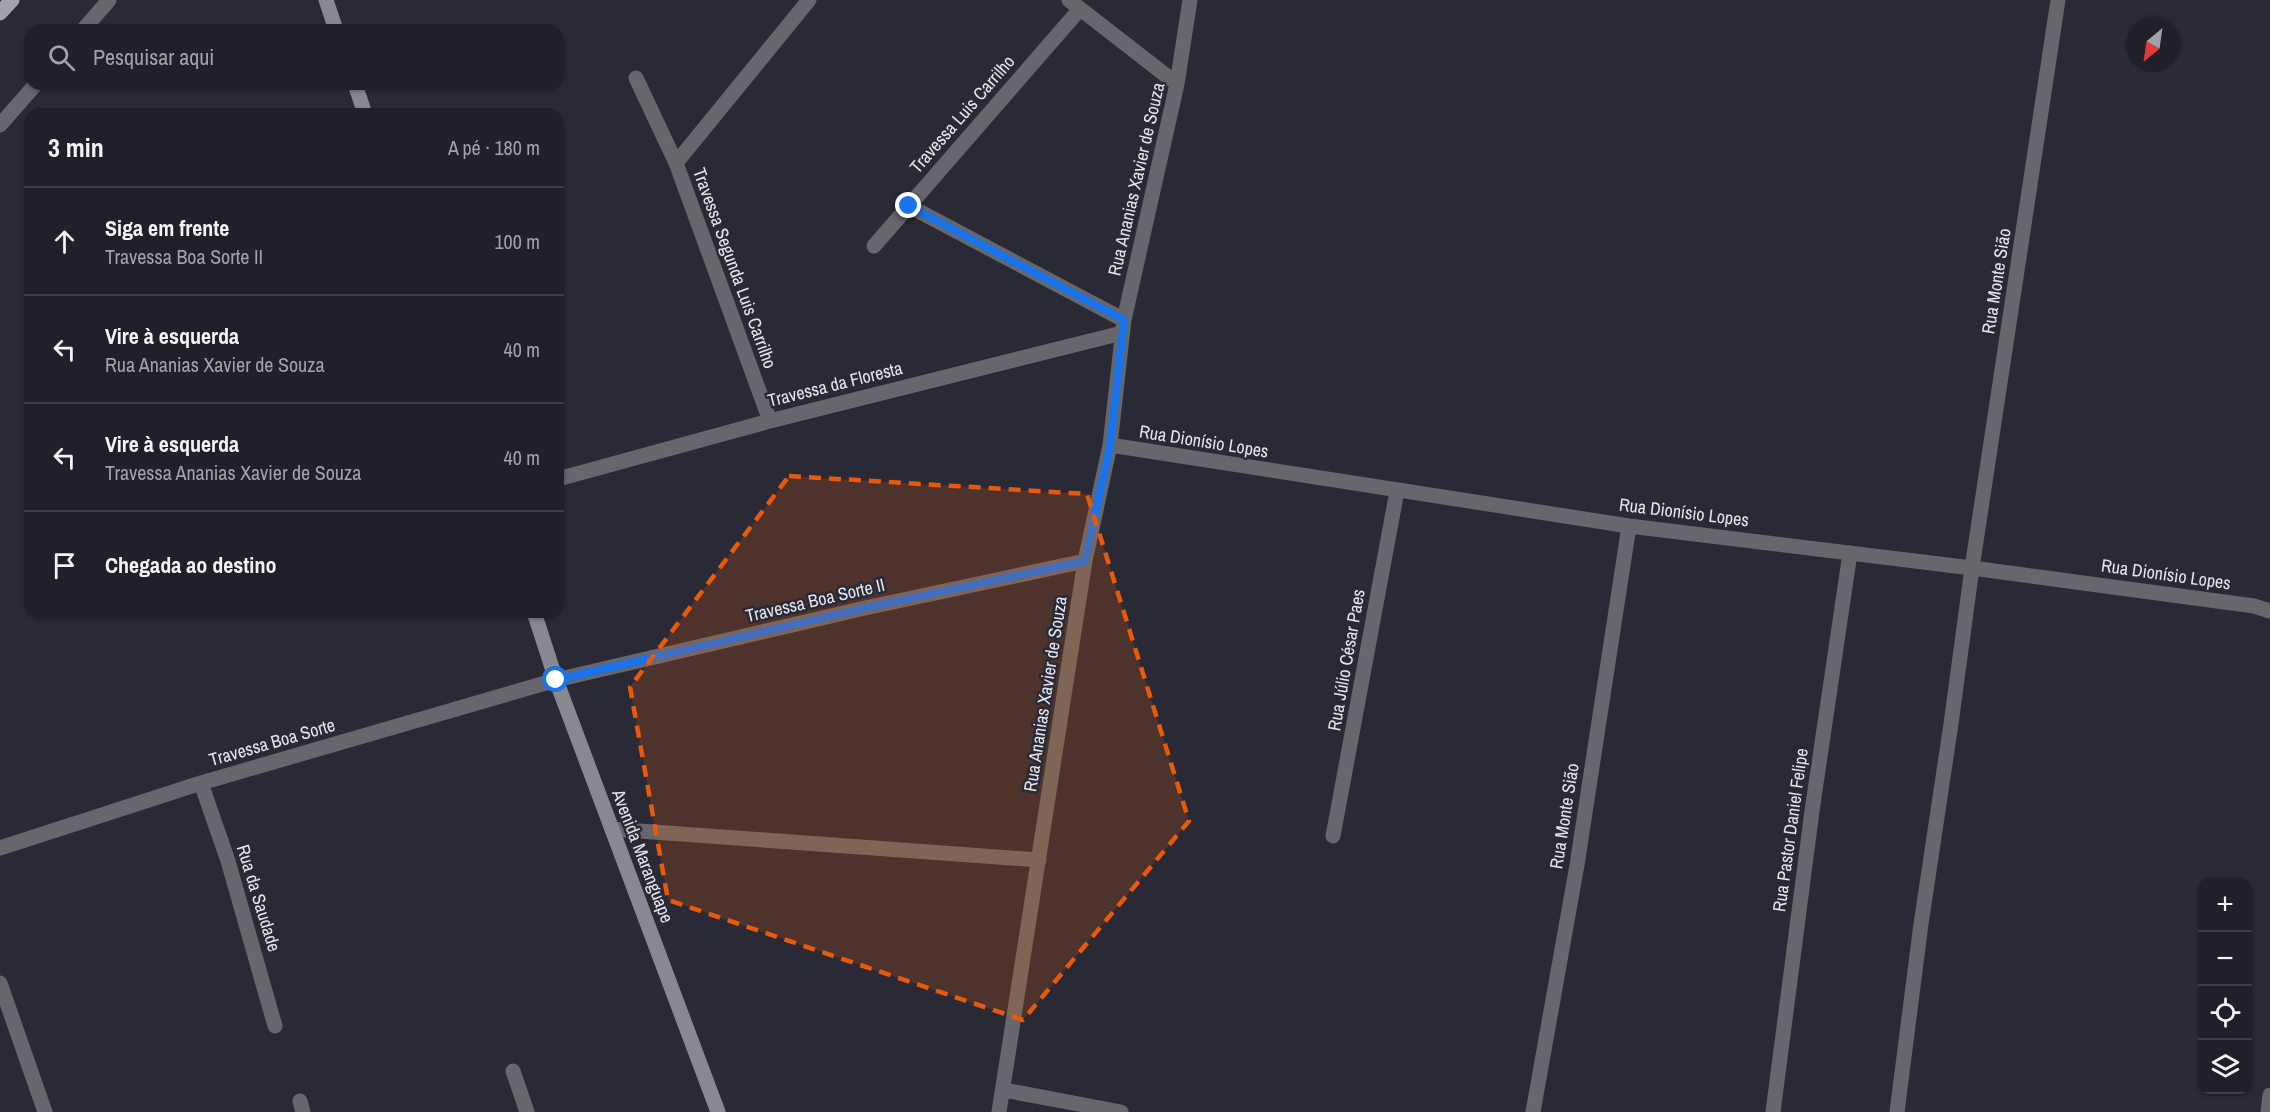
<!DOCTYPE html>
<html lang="pt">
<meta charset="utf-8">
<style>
:root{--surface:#1f2028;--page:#2c2d34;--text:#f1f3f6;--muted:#a1a3a8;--line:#3c3e45}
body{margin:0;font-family:"Archivo Narrow",sans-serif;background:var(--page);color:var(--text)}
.controls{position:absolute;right:18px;bottom:18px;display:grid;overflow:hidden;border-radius:12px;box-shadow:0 2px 4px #0004}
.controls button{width:54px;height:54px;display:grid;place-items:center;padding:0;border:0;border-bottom:2px solid var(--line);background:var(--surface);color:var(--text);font:30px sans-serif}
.compass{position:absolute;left:2126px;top:18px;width:54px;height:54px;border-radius:50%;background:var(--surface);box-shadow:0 2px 4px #0004;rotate:209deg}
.stop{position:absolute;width:18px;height:18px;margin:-14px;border:4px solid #1a73e8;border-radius:50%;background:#fff}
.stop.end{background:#1a73e8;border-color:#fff;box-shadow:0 2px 6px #0008}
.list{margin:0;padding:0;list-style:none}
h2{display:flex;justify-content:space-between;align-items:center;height:78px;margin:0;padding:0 24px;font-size:26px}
h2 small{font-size:20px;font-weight:400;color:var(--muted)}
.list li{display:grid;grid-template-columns:39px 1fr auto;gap:18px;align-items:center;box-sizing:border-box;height:108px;padding:0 24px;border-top:2px solid var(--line)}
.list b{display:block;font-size:22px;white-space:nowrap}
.list p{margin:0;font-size:20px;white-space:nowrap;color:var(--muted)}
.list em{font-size:20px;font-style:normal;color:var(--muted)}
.icon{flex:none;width:33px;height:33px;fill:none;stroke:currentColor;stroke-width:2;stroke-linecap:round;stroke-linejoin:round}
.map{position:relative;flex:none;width:2270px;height:1112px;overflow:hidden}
.search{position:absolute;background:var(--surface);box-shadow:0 2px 4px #0004;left:24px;top:24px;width:540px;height:66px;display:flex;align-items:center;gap:15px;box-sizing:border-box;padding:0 21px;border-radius:18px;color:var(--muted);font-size:22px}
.panel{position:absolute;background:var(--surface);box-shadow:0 2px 4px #0004;left:24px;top:108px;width:540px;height:510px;border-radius:18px}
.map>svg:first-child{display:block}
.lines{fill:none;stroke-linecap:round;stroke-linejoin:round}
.service{stroke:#66676c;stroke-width:15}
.minor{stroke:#66676c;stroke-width:15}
.secondary{stroke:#888891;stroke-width:15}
.primary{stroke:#a1a2ae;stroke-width:15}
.route{stroke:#1a73e8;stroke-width:8}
.marked{fill:#e8590c;fill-opacity:0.2;stroke:#e8590c;stroke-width:4.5;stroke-dasharray:12 8;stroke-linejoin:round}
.labels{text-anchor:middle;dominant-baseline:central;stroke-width:5;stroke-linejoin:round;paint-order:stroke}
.street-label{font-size:18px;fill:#e4e4ec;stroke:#292a35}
</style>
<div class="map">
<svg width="2270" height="1112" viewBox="0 0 2270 1112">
<rect width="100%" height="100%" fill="#292a35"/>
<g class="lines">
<path class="service" d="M612,829L1039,860
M1897,1112L1921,924L1951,724L1972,568"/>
<path class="minor" d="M1069,0L1177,84
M83,30L109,0
M636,78L676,163L770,421
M0,125L36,84
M676,163L809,0
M909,206L1124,320
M874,246L1080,9
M1110,445L1629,526L1972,568L2254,606L2270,611
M558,479L770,421L1122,333
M1972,568L2058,0
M201,783L228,861L275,1026
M1333,836L1397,491
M0,848L201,783L556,680L865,608L1085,561
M0,983L45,1112
M513,1071L527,1112
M1004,1090L1121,1112
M300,1101L303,1112
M999,1112L1085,561L1110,445L1124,320L1177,84L1190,0
M1533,1112L1577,865L1629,526
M1773,1112L1812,811L1850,553
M2268,1112L2270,1095"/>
<path class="secondary" d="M326,0L336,30
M355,84L365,114
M534,612L556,680L718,1112"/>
<path class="primary" d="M0,13L12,0"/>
</g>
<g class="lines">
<path class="route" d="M556,680L865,608L1085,561L1110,446L1124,320L909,206"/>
</g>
<path class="marked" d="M789,476L1087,494L1189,821L1023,1020L668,900L630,687Z"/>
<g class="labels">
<g class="street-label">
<text transform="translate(962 114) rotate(-49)">Travessa Luis Carrilho</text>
<text transform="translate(1136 179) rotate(-77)">Rua Ananias Xavier de Souza</text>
<text transform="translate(735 268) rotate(70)">Travessa Segunda Luis Carrilho</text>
<text transform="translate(1996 281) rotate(-81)">Rua Monte Sião</text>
<text transform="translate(835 384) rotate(-14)">Travessa da Floresta</text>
<text transform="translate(1204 441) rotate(9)">Rua Dionísio Lopes</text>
<text transform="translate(1684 512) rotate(7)">Rua Dionísio Lopes</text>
<text transform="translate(2166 574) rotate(8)">Rua Dionísio Lopes</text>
<text transform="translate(815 600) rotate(-13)">Travessa Boa Sorte II</text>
<text transform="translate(1346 660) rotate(-80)">Rua Júlio César Paes</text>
<text transform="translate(1045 694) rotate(-81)">Rua Ananias Xavier de Souza</text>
<text transform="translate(272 742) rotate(-16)">Travessa Boa Sorte</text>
<text transform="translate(1564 816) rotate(-81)">Rua Monte Sião</text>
<text transform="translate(1790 830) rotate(-82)">Rua Pastor Daniel Felipe</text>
<text transform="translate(643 856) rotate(69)">Avenida Maranguape</text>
<text transform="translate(259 898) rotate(73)">Rua da Saudade</text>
</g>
</g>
</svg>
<div class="controls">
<button>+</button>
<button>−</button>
<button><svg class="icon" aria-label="locate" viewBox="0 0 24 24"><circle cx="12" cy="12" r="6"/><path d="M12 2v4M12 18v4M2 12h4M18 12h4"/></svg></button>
<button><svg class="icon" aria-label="layers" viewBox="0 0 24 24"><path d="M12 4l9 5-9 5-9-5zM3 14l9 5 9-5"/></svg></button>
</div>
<svg class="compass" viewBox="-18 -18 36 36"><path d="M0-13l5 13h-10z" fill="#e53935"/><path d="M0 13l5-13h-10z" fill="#a1a3a8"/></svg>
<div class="stop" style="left:556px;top:680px"></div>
<div class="stop end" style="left:909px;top:206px"></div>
<div class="search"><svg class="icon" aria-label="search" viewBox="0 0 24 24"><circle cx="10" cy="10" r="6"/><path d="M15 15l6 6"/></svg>Pesquisar aqui</div>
<section class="panel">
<h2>3 min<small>A pé · 180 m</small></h2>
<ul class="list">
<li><svg class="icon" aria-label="ahead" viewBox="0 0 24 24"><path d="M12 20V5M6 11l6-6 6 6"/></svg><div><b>Siga em frente</b><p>Travessa Boa Sorte II</p></div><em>100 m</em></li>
<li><svg class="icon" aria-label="left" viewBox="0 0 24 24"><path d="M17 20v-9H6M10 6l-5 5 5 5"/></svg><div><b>Vire à esquerda</b><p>Rua Ananias Xavier de Souza</p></div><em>40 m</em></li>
<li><svg class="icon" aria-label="left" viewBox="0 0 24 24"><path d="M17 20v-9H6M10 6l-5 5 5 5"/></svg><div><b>Vire à esquerda</b><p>Travessa Ananias Xavier de Souza</p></div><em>40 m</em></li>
<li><svg class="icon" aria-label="arrive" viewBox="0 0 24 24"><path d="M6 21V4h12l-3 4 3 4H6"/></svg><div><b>Chegada ao destino</b></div></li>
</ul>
</section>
</div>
